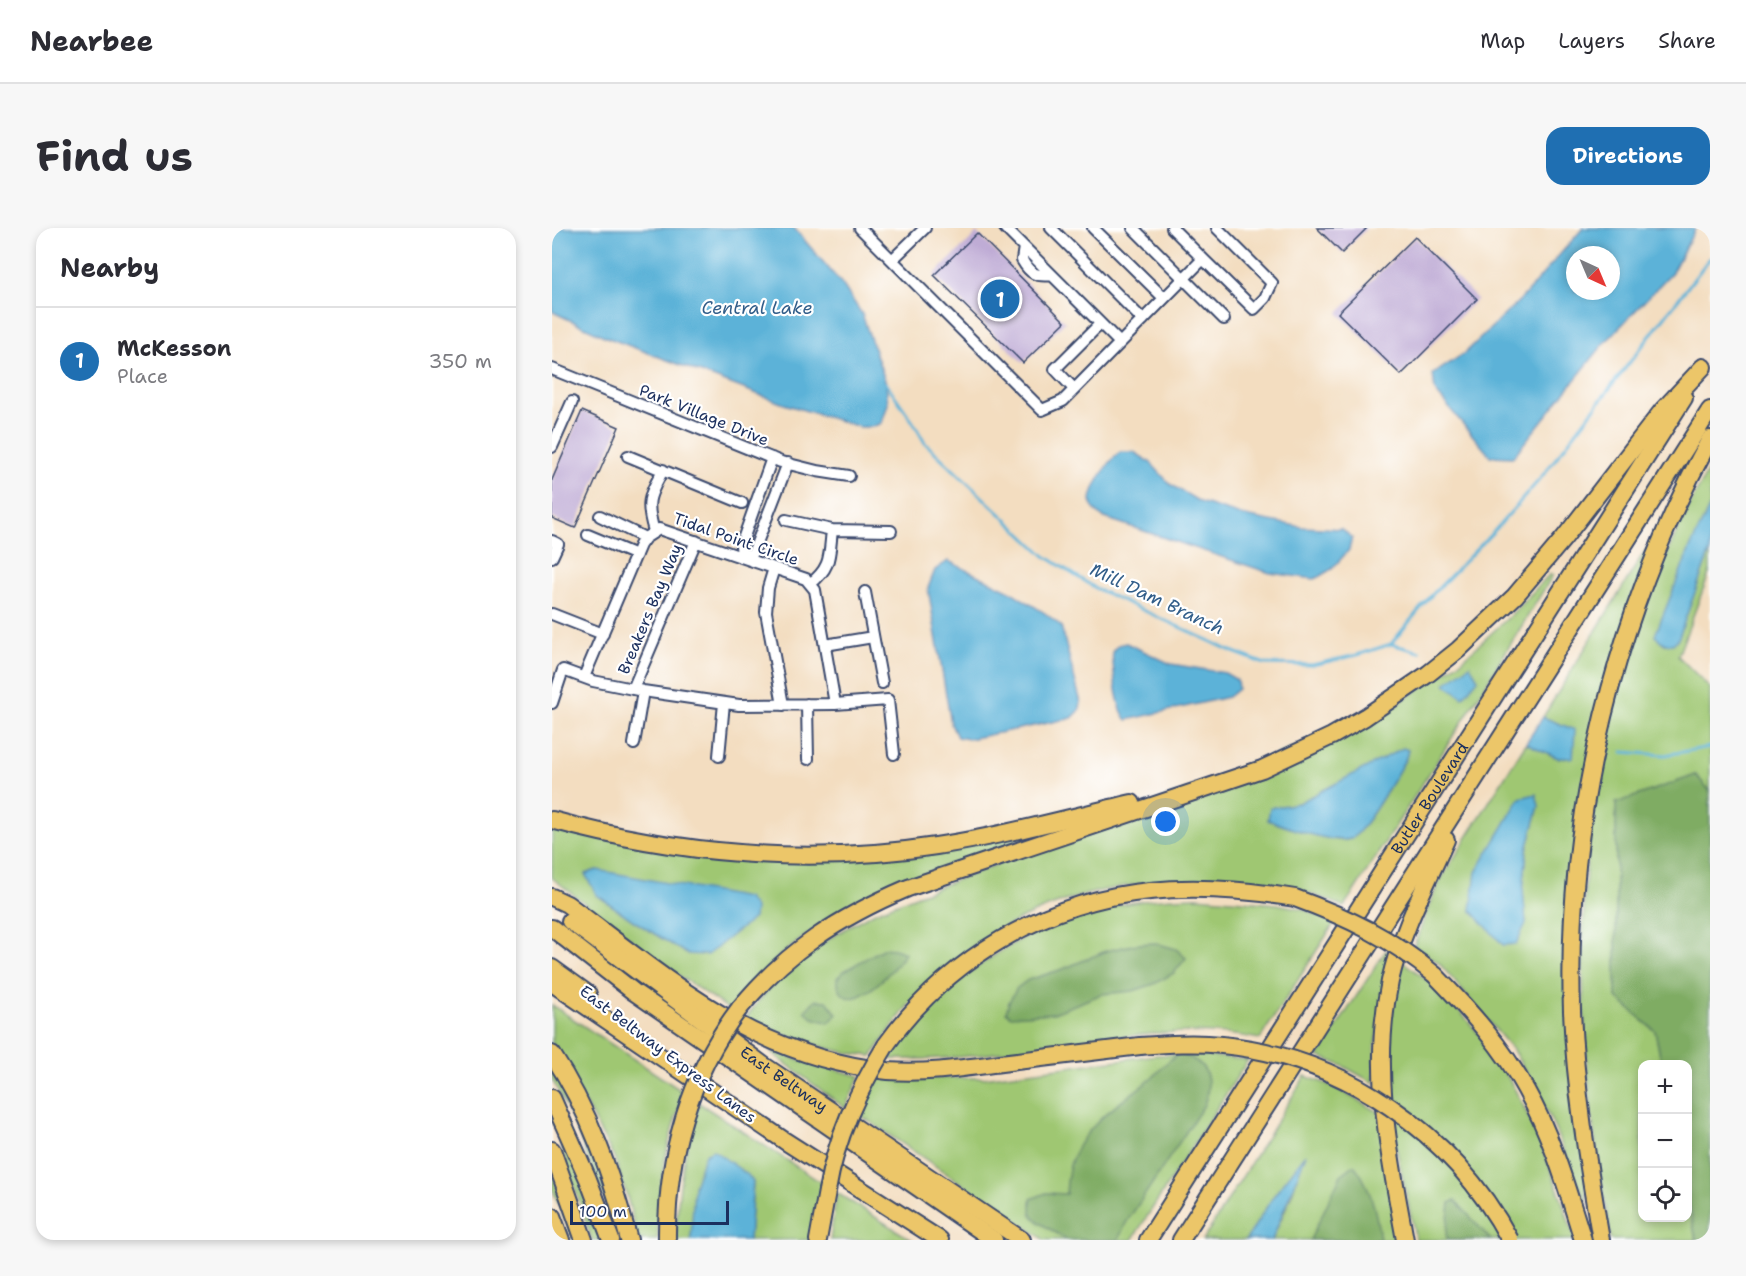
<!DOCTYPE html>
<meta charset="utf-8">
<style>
:root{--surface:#fff;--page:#f7f7f7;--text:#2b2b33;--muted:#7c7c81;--line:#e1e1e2;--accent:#1f6fb2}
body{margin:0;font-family:"Shantell Sans",sans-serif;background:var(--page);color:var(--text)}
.controls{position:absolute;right:18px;bottom:18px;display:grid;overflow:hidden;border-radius:12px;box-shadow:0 3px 9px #0003}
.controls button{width:54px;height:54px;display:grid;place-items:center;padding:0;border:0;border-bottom:2px solid var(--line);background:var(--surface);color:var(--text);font:30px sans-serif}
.compass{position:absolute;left:1014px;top:18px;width:54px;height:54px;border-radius:50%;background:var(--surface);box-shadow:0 3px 9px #0003;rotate:136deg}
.scale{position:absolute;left:18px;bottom:15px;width:159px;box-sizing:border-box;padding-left:6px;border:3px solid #1b2f5e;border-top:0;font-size:16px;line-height:21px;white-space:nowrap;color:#1b2f5e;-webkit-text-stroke:4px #fff;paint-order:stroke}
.you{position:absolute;left:614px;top:594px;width:21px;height:21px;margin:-15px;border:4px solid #fff;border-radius:50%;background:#1a73e8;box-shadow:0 0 0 9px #1a73e833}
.badge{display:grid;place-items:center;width:39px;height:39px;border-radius:50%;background:var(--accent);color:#fff;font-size:20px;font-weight:700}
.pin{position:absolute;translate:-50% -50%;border:3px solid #fff;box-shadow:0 2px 6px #0006}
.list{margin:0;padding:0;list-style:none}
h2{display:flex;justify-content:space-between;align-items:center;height:78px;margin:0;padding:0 24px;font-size:26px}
h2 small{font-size:20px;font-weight:400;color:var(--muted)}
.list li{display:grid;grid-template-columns:39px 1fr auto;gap:18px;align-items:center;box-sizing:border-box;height:108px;padding:0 24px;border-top:2px solid var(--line)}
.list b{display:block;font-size:22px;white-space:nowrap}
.list p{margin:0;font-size:20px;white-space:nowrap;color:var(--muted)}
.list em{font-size:20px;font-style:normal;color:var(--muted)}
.icon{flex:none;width:33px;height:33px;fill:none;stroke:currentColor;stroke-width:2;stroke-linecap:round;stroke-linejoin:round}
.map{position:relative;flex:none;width:1158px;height:1012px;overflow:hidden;border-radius:18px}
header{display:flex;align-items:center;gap:36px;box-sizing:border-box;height:84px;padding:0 30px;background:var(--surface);border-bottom:2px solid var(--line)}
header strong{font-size:28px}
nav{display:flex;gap:33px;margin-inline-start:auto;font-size:21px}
.intro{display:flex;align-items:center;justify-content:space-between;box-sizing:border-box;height:144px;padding:0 36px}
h1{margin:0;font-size:42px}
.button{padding:15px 27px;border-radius:18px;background:var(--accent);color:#fff;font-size:21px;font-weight:700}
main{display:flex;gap:36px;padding:0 36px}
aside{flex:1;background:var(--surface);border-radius:18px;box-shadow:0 3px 9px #0003}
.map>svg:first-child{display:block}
.green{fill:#9fc772;stroke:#5d7b68;stroke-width:1.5;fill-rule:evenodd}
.forest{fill:#7fac64;stroke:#4d6e61;stroke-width:1.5}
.water{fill:#5bb2d8;stroke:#3b709b;stroke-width:1.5;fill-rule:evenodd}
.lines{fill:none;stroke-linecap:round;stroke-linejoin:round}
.stream{stroke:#5bb2d8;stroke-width:3}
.building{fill:#bfacd5}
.minor-casing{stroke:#3b496d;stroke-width:14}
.highway-casing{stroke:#3b496d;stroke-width:20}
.minor{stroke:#fff;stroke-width:10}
.highway{stroke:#ecc669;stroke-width:16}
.highway-bridge-casing{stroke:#3b496d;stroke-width:20;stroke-linecap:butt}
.highway-bridge{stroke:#ecc669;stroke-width:16}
.labels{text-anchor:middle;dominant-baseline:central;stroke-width:4.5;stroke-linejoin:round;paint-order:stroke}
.street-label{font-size:16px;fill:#1b2f5e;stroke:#fff}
.water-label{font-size:18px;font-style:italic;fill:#315d89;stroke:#fff}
</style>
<header>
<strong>Nearbee</strong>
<nav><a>Map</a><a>Layers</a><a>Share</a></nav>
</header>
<div class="intro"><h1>Find us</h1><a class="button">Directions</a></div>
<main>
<aside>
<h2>Nearby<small></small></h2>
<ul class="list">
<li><span class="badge">1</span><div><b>McKesson</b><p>Place</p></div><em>350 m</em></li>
</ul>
</aside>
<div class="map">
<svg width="1158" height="1012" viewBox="0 0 1158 1012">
<rect width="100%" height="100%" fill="#fff"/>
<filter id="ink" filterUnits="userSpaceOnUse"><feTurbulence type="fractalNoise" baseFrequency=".0167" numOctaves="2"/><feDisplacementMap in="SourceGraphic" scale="12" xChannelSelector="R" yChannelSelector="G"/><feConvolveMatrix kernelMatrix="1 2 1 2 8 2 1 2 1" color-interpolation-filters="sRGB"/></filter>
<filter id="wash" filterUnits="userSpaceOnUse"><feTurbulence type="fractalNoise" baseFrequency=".008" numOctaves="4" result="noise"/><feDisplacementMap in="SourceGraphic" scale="24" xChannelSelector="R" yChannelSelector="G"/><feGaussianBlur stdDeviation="1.35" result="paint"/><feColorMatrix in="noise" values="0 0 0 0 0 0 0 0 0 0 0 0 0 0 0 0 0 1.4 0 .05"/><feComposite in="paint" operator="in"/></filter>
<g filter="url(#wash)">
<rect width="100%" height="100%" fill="#f3ddc0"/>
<path class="green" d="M1158,239V278L1138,320L1103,408L1113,416L1145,356L1158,323V343L1126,428L1158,460V563L1143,547L1064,769L1103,803L1110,836H1090V990H1136V970L1144,1012H1059C1053,969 1044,926 1039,882C1029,781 1026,676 1042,575C1059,460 1101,340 1158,239Z
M1108,305L1091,352L1019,648L1035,977L999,892L980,854L961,822L887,735L862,718L880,670L890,649L974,515L1006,530L1001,494L991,489L1091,326ZM987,578L975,622L971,663L974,695L919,682Z
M998,346L1001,347L931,461L792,679C745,657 710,654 659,653C548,649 444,684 366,766C348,785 335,807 320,828C276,824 233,809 194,790C226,743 273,710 323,684L831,485L907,435L958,388ZM850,521L856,522L854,530C845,546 812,606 798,611C784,616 732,598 716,592L719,580L747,575Z
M0,596L189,629L486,606L337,658L283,685L226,729L178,782L123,745L0,650ZM44,642L119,657L135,726L82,693L45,667L33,646Z
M645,669L725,676L751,681L783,694L708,811C651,799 596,805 539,812C473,821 405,833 338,831C412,724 516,671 645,669Z
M834,722L841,727L823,816L822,855L791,838L766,828Z
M851,734C949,802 988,903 1023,1012H864L843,914L835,827L844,756Z
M0,777L133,865C114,910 105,963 106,1012H86L75,968L62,929L0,815Z
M216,822L254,834L308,848L293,880Z
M637,826L696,832L580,1012H493L308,887L326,850H431L605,827Z
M0,831L37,902L69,1012L20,891L0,851Z
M753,848L778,857L827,884L849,1012H720L740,966L752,929L723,966L694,1012H651Z
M147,875L270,955L263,1012H197L201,954L141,987L139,1012H124C125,963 132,922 147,875Z
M0,890L30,953L53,1012H40Z
M0,943L24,1012H21L0,960Z
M285,965L360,1012H278Z"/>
<path class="forest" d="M1144,547L1158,563V1012H1144L1136,970V836H1110L1103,803L1064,769V575Z
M603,715L624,721L634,730L622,745L602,756L581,763L550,766L502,785L459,788L454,784L457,774L465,760L476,752L511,741L554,723L585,716Z
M332,720L342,721L353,725C342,743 290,799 285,750L292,743Z
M263,772L275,773L285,786L277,795L261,790L253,783Z
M628,826C656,834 661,850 652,877L574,995L566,1012H515L488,995L479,986V971L494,965L514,966C515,953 516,940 521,929C534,895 573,872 600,850C609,842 616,830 628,826Z
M802,937C819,957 825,986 828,1012H758L789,947Z
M903,972L939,1012H896L894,1007L898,975Z"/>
<path class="water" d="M0,0H242L290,56L310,86L334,155L336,176L330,195L320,199H308L232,176L54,109L3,85L0,83Z
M1031,0H1144L1120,44L1050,118L961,229L938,228L883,163L881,146L913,125L970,70ZM1023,27H1059V63H1023Z
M568,224H582L598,234L618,256L648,274L692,288L750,299L790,301L800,310L797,322L780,341L763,351L718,345L550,289C547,286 542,282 540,278C534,265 558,232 568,224Z
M1158,278V323L1126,411L1121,416H1113L1103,408L1104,405L1138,320Z
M396,333L456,362L493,385L509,398L529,475L527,483L520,490L417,511L405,509L399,496L376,360L383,342Z
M574,415L619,436L673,445L685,452L686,461L676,469L575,492C563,479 562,442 560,424L566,417Z
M918,437L926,451L911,469L893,456Z
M991,489L1023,502L1021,530H1006L974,515Z
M851,520L856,522L854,530C844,547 814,602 800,610C786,618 732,598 716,592L718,580L747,575Z
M984,566L987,578L975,622L971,663L974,695L964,716L951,717L919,682L924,644L968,570Z
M45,642L195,670L203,680L202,690L155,727L135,726L82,693L45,667L33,646Z
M161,922L196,947L201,954L197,1012H139L142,958L153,926Z
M754,926L720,1012H694L723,966Z"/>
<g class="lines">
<path class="stream" d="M334,155L361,194L373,215L493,328L543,360L679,423L713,436L760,437L805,427L839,416L868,424
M839,416L877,370L944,301L988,251L1158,30
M1071,524L1113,527L1158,519"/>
</g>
<g id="blocks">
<path class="building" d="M765,0H815L790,25Z
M425,5L513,94L471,135L382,47Z
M863,9L925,71L849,147L786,85Z
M30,183L67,199L23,300L0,290V252Z"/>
</g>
</g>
<g filter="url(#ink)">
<use href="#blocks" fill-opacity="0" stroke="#3b496d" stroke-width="1.5"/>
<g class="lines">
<defs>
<path id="minor" d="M308,0L490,182L511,173L568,115L453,0
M499,0L591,92
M541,0L612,70
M581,0L672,91
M472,19L470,32C478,46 484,49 500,47
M651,31L702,81L713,70L720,55L665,0
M340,32L373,0
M568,115L651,31L620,0
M0,141L229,234L265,243L297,248
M522,161L503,141L548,96
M0,219L20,174
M76,228L190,275
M48,288L93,310
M234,292L280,302L339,303
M102,303C93,274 97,268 111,242
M36,307L84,327
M0,313L6,316L0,329
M190,329L201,325L236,235
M190,329L189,317L220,230
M222,340L216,360L214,384L231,477
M258,356C280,339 277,327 280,302
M313,364L330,455
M0,386L51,406
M273,417L321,409
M32,449L88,317L93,310L107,301L254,351L263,362L283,476
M81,461L144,313
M0,475L11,442L41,453L91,463L187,477L283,476L336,472L342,526
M255,476L256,531
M82,516L91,463
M167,528L172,475"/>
<g id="highway">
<path d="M0,592C124,626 256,638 384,618C450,608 515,590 580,575"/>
<path d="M0,669L15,676C118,753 201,829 336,843C373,846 412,840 449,835C495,829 542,824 588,818"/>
<path id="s1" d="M18,693L211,837L470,1012"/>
<path d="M0,700L82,764L442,1012"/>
<path d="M0,740L36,766"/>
<path d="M883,747C917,782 951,819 974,862C1000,908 1015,961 1031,1012"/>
<path d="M0,755L233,913L388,1012"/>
<path d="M187,781C234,723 288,689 356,660L710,541L780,508L813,489L876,446L906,422L963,368L1012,310L1110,183L1151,139"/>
<path d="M334,817C395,731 493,673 598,663C646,658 695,662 743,670"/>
<path d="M0,826C38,883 59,946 77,1012"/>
<path d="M0,870L36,951L59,1012"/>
<path d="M0,922L32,1012"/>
<path d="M0,988L9,1012"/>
<path d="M266,1012L275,963"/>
<path id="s2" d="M596,1012L1132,170"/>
<path d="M629,1012L1158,182"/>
<path d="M853,1012C837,924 819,842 838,753C849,704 874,657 894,612"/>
<path d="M1049,1012C1036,936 1023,860 1020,783C1013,585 1064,385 1158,211"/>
</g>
</defs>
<use href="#minor" class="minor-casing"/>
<use href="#highway" class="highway-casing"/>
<use href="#minor" class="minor"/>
<use href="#highway" class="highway"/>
<defs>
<path id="highway-bridge" d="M743,670C795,689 841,711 883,747
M588,818C615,816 643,814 670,817C792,829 901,905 958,1012
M275,963C284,909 306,863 334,817
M115,1012C114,930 137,847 187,781"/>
</defs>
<use href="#highway-bridge" class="highway-bridge-casing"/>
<use href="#highway-bridge" class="highway-bridge"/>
</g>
</g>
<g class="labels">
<g class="street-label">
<text transform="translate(152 187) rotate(22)">Park Village Drive</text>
<text transform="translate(184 311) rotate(19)">Tidal Point Circle</text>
<text transform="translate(98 381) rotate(-67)">Breakers Bay Way</text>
<text stroke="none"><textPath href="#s2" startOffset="524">Butler Boulevard</textPath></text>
<text transform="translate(116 826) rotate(37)">East Beltway Express Lanes</text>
<text stroke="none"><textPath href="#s1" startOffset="266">East Beltway</textPath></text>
</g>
<g class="water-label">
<text x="205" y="80">Central Lake</text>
<text transform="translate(605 371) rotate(25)">Mill Dam Branch</text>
</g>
</g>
</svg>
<div class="controls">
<button>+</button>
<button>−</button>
<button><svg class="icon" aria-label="locate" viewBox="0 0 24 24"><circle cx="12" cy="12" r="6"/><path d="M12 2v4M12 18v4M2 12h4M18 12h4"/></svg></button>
</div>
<svg class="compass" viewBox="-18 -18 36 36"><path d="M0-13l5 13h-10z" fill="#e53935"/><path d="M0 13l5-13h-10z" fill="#7c7c81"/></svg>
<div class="scale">100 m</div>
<div class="you"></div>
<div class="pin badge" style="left:448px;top:71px">1</div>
</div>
</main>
